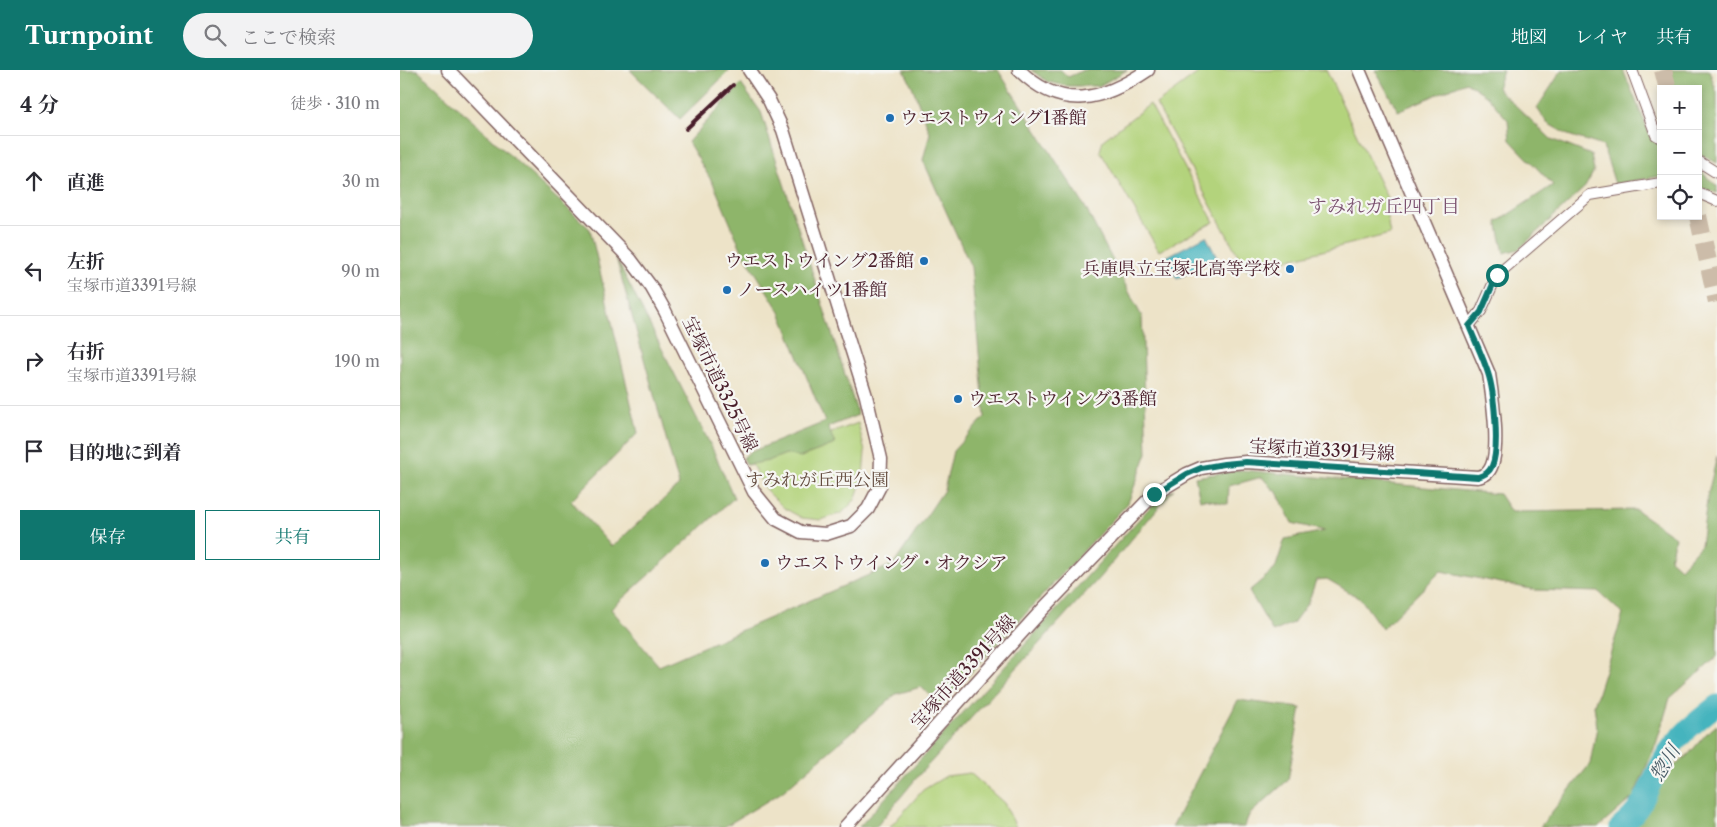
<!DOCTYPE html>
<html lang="ja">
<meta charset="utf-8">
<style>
:root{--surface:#fff;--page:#f2f2f3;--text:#2b2b33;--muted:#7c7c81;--line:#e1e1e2;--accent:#0f766e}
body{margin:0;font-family:"Libre Caslon Text","Noto Serif JP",serif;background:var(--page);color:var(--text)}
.controls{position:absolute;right:15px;top:15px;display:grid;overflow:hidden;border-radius:0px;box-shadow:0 2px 8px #0003}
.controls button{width:45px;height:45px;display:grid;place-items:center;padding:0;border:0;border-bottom:1px solid var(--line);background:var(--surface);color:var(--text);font:25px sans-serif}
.stop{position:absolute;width:15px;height:15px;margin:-11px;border:4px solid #0f766e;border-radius:50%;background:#fff}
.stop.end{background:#0f766e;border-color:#fff;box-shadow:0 1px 5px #0008}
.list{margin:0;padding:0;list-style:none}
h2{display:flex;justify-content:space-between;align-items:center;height:65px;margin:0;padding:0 20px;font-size:21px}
h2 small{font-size:16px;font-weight:400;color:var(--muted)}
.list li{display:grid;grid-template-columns:32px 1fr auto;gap:15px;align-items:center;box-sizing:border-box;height:90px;padding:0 20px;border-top:1px solid var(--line)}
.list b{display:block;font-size:19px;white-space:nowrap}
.list p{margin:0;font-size:16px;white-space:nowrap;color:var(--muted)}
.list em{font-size:16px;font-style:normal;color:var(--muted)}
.actions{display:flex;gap:10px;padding:15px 20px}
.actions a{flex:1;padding:11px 0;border:1px solid var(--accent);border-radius:0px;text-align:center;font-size:18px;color:var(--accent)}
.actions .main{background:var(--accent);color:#fff}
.icon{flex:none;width:28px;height:28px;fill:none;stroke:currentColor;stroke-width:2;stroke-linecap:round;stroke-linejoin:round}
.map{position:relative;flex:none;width:1317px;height:757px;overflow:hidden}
header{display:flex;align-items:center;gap:30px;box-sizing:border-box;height:70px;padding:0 25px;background:var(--accent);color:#fff}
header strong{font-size:24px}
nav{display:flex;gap:28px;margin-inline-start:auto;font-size:18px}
.search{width:350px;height:45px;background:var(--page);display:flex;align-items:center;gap:12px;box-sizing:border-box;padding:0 18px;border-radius:28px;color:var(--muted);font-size:19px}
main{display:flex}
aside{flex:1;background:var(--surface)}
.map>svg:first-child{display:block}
.green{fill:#b3d37b;stroke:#7e7953}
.forest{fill:#8eb56b;stroke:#6c6a4b}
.water{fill:#45b4be;stroke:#486a74}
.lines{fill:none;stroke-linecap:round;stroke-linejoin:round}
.river{stroke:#45b4be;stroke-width:21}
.motorway-tunnel{stroke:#ccbca9;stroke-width:18;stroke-dasharray:18 9;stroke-linecap:butt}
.minor-casing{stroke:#836462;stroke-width:12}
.tertiary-casing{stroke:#836462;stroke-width:15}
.minor{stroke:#fff;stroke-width:10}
.tertiary{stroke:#fff;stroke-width:12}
.rail{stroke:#4a1f2b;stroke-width:4}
.route{stroke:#0f766e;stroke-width:6}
.poi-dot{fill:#1f6fb2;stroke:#f6f6f2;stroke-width:2}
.labels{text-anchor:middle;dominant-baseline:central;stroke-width:4.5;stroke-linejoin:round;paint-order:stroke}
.poi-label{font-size:18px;fill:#4a1f2b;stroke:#f6f6f2;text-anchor:start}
.street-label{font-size:18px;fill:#4a1f2b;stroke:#f6f6f2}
.park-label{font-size:18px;fill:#644c3f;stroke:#f6f6f2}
.neighbourhood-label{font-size:19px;fill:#7b5270;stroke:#f6f6f2}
.water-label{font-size:19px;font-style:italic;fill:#485b66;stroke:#f6f6f2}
</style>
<header>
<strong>Turnpoint</strong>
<div class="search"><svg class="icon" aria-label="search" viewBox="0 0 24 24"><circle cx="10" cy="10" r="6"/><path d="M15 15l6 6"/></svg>ここで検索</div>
<nav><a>地図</a><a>レイヤ</a><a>共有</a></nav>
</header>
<main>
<aside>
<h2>4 分<small>徒歩 · 310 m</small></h2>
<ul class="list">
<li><svg class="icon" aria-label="ahead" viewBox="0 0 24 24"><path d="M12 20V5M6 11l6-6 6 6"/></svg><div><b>直進</b></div><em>30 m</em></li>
<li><svg class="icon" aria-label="left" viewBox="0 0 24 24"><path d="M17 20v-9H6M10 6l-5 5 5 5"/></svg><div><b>左折</b><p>宝塚市道3391号線</p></div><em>90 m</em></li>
<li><svg class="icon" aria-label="right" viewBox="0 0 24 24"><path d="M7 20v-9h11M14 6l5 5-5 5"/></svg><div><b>右折</b><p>宝塚市道3391号線</p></div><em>190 m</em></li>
<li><svg class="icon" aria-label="arrive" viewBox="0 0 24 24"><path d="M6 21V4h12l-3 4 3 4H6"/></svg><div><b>目的地に到着</b></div></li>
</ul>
<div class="actions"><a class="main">保存</a><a>共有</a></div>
</aside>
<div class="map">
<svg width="1317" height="757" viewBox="0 0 1317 757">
<rect width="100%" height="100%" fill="#f6f6f2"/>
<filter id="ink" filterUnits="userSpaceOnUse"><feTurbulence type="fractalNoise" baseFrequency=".02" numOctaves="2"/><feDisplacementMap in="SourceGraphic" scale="10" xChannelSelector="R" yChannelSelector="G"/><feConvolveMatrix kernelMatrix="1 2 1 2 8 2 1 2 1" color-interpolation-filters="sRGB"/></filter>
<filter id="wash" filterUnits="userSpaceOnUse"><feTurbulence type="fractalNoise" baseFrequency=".0096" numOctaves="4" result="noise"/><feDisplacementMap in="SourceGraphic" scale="20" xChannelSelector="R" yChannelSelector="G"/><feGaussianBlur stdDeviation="1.12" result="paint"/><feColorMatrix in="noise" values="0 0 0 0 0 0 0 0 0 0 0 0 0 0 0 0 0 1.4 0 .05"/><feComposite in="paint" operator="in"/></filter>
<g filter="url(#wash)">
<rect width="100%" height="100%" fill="#ede3c8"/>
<path class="green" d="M802,0H926L988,130L987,148L990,164L846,200L756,34Z
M750,34L814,152L759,181L700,81L703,70Z
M458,353L465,382L463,407L455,430L442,443L421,450L402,448L384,438L366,420L351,393Z
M570,703L604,733L616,757H490L523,720L546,706Z"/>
<path class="forest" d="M0,0H17L190,159L238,363L171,431L212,477L279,415L216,188L314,382L334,428L211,539L259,596L494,494L544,420L553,381L585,347L571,197L523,90L530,63L512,16L504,0H598L684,135L742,247L747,383L728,433L541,635L521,617L496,624L382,722L324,757H0Z
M230,0H328L329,1L280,49Z
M631,0H661L668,7L684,0H727L699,16H667L648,12Z
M975,0H1103L1097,18L1151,69L1191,85L1194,101L1185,117L1119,179L1104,183L1097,152L1153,115L1110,70L1108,50L1086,25L1066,12L998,41Z
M1162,0H1223L1251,67L1261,74V106L1215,114L1203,76L1168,65L1147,53L1137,38Z
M1267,0H1309L1317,23V93L1298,83V19H1268Z
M341,14L361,42L458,345L428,357L435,374L401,387L386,384L368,391L347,395L343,388L348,383L425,352L380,242L342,181L314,115L288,72Z
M1298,99L1317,116V123L1298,117Z
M1317,386V587L1270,628L1256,674L1235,723L1248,701L1276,695L1289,684L1306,664L1317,655V752L1313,757H1222L1231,729L1199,757H1140L1190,694L1197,657L1194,635L1223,544L1199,522L1136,520L1041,501L982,559L961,529L927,509L916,510L909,531L893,553L873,562L849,521L875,499L885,469L925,461L892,453L877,422L873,420L862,407L829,416L828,434L804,429L800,430L795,407L841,400L1099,424L1111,442L1236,440L1275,467L1270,489L1280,498L1301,475L1308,424Z
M774,419L699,508L519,705L476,757H459L752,435Z
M838,630L901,638L888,710L849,745L844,757H772Z"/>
<path class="water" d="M806,166L817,188L777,209L766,187Z"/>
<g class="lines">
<path class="river" d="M1220,757C1247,736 1247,717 1263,690C1275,668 1298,650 1317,635"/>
</g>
</g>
<g filter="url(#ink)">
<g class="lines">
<path class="motorway-tunnel" d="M1263,0L1268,19
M1298,146L1317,232"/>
<defs>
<path id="minor" d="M1232,0L1256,65L1261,68
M1298,91L1317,103
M1298,123L1317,131
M1069,256L1081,241L1097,205L1190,125L1261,113"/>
<path id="tertiary" d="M48,0L231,190L252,218L265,241L354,422L376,449L401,462L426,464L451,456L468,439L480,416L481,389L466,326L383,60L369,30L349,0
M619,0C662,42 702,31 748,0
M445,757L643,539L754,424L787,404L801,398L824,394L846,392L1078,407C1081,406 1086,405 1088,402C1102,387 1092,324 1089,304L959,0"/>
</defs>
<use href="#minor" class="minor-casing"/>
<use href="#tertiary" class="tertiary-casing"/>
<use href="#minor" class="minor"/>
<use href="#tertiary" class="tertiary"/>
<path class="rail" d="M286,59L333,15"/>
</g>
</g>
<g class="lines" filter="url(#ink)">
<path class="route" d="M754,424L787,404L801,398L824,394L846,392L1078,407C1084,405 1089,403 1092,396C1100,378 1094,321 1088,303C1083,287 1075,271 1069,256L1081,242L1097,205"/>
</g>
<g class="poi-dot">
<circle cx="490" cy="48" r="5"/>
<circle cx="524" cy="191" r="5"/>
<circle cx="890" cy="199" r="5"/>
<circle cx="327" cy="220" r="5"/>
<circle cx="558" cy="329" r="5"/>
<circle cx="365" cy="493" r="5"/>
</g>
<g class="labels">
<g class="poi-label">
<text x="500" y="48">ウエストウイング1番館</text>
<text x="514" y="191" text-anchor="end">ウエストウイング2番館</text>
<text x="880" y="199" text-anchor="end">兵庫県立宝塚北高等学校</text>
<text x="337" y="220">ノースハイツ1番館</text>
<text x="568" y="329">ウエストウイング3番館</text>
<text x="375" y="493">ウエストウイング・オクシア</text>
</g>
<g class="street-label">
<text transform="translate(320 314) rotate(64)">宝塚市道3325号線</text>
<text transform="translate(922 380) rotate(3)">宝塚市道3391号線</text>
<text transform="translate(563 602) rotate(-48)">宝塚市道3391号線</text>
</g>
<g class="park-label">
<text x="417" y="410">すみれが丘西公園</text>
</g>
<g class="neighbourhood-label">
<text x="984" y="136">すみれガ丘四丁目</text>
</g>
<g class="water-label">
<text transform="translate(1265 693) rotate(-58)">惣川</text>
</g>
</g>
</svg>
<div class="controls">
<button>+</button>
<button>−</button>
<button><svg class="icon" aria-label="locate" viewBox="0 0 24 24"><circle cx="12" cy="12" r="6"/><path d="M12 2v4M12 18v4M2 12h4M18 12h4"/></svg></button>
</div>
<div class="stop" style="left:1097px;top:205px"></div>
<div class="stop end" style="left:754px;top:424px"></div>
</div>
</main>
